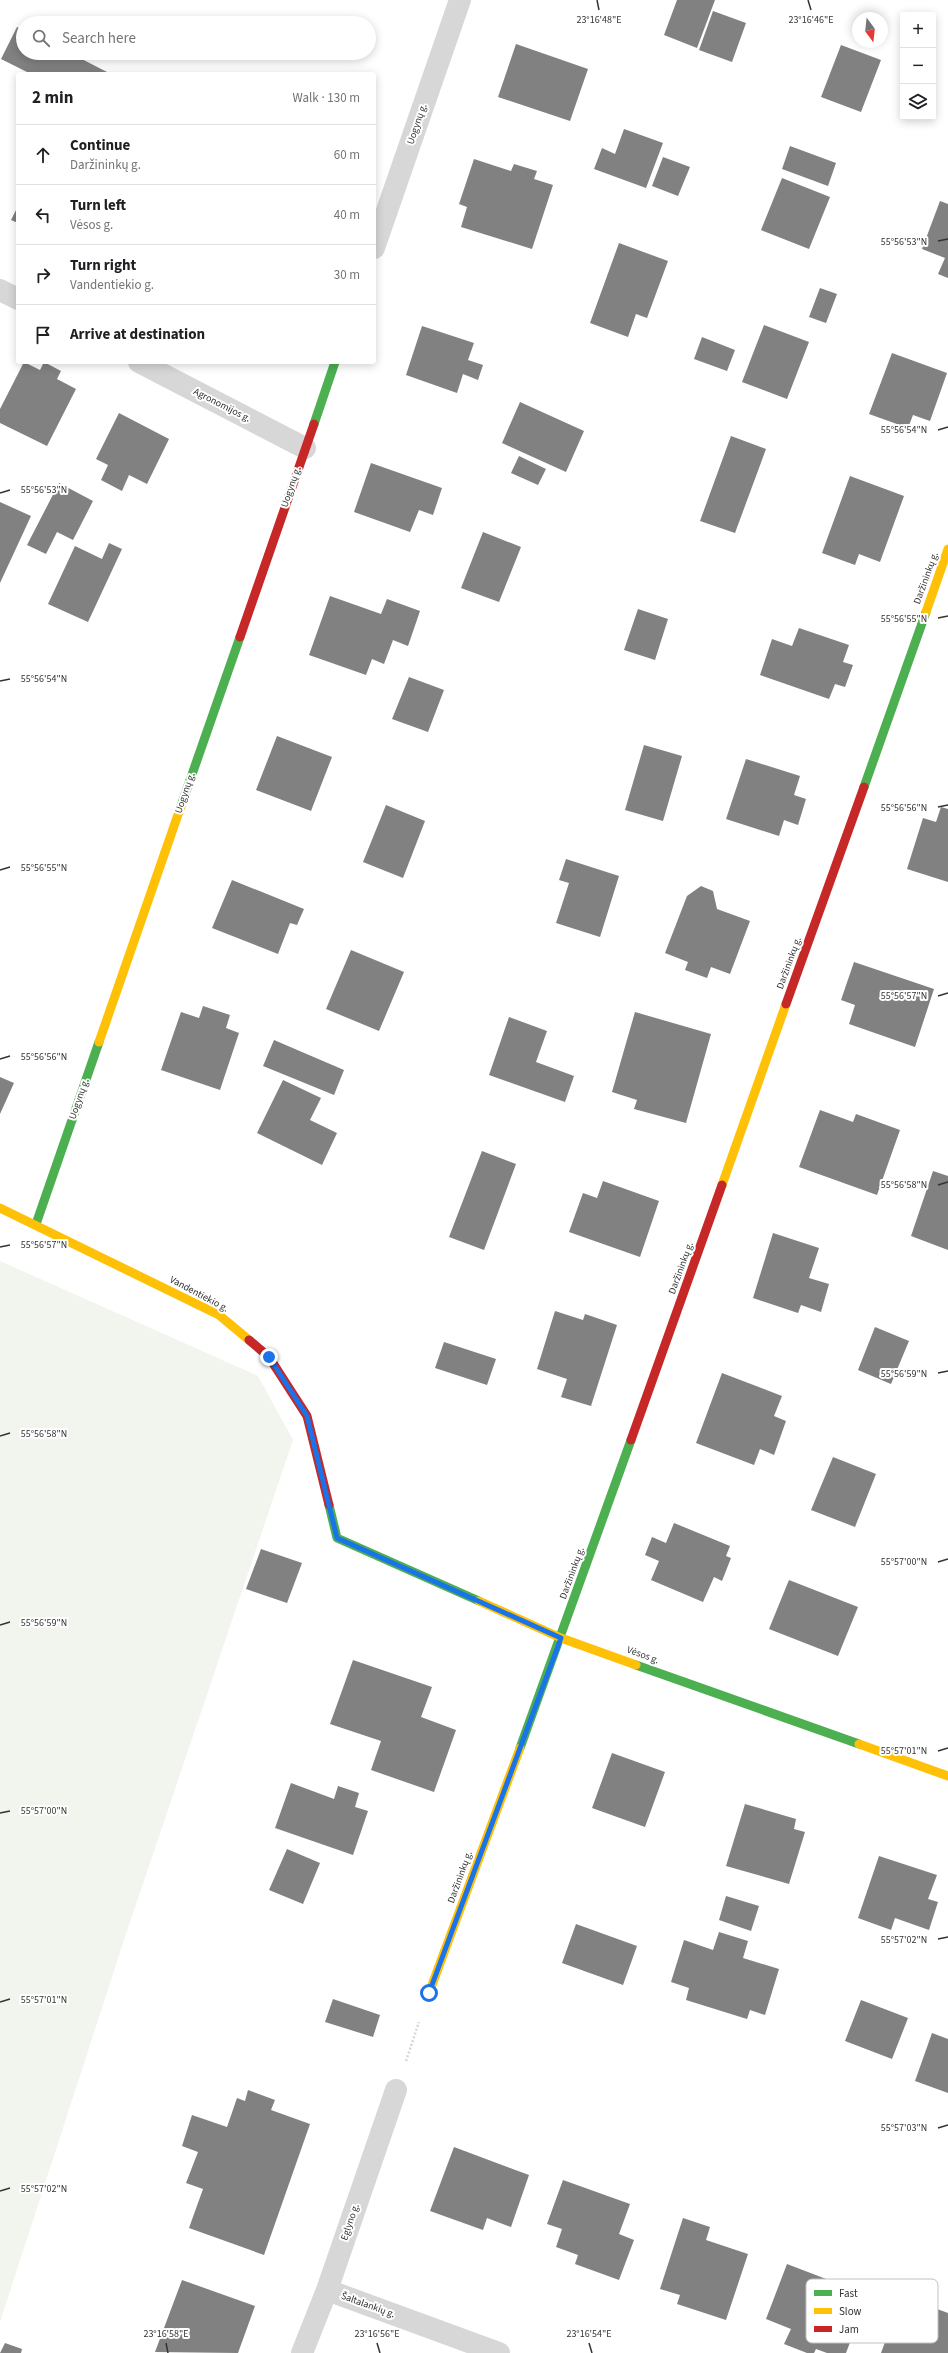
<!DOCTYPE html>
<meta charset="utf-8">
<style>
:root{--surface:#fff;--page:#f6f6f6;--text:#202124;--muted:#757577;--line:#e0e0e0}
body{margin:0;font-family:"Source Sans 3",sans-serif;background:var(--page);color:var(--text)}
.controls{position:absolute;right:12px;top:12px;display:grid;overflow:hidden;border-radius:4px;box-shadow:0 2px 10px #0003}
.controls button{width:36px;height:36px;display:grid;place-items:center;padding:0;border:0;border-bottom:1px solid var(--line);background:var(--surface);color:var(--text);font:20px sans-serif}
.compass{position:absolute;left:852px;top:12px;width:36px;height:36px;border-radius:50%;background:var(--surface);box-shadow:0 2px 10px #0003;rotate:165deg}
.stop{position:absolute;width:12px;height:12px;margin:-9px;border:3px solid #1a73e8;border-radius:50%;background:#fff}
.stop.end{background:#1a73e8;border-color:#fff;box-shadow:0 1px 4px #0008}
.list{margin:0;padding:0;list-style:none}
h2{display:flex;justify-content:space-between;align-items:center;height:52px;margin:0;padding:0 16px;font-size:17px}
h2 small{font-size:13px;font-weight:400;color:var(--muted)}
.list li{display:grid;grid-template-columns:26px 1fr auto;gap:12px;align-items:center;box-sizing:border-box;height:60px;padding:0 16px;border-top:1px solid var(--line)}
.list b{display:block;font-size:15px;white-space:nowrap}
.list p{margin:0;font-size:13px;white-space:nowrap;color:var(--muted)}
.list em{font-size:13px;font-style:normal;color:var(--muted)}
.icon{flex:none;width:22px;height:22px;fill:none;stroke:currentColor;stroke-width:2;stroke-linecap:round;stroke-linejoin:round}
.map{position:relative;flex:none;width:948px;height:2353px;overflow:hidden}
.search{position:absolute;background:var(--surface);box-shadow:0 2px 10px #0003;left:16px;top:16px;width:360px;height:44px;display:flex;align-items:center;gap:10px;box-sizing:border-box;padding:0 14px;border-radius:22px;color:var(--muted);font-size:15px}
.panel{position:absolute;background:var(--surface);box-shadow:0 2px 10px #0003;left:16px;top:72px;width:360px;height:292px;border-radius:4px}
.map>svg:first-child{display:block}
.green{fill:#f1f5ed}
.building{fill:#818181}
.lines{fill:none;stroke-linecap:round;stroke-linejoin:round}
.path{stroke:#d6d6d6;stroke-width:2.5;stroke-dasharray:2 2;stroke-linecap:butt}
.street{stroke:#d7d7d7;stroke-width:22}
.fast{stroke:#4caf50;stroke-width:9}
.slow{stroke:#ffc107;stroke-width:9}
.jam{stroke:#c62828;stroke-width:9}
.route{stroke:#1a73e8;stroke-width:5}
.ticks{fill:none;stroke:#333;stroke-width:1.5}
.labels{text-anchor:middle;dominant-baseline:central;stroke-width:4;stroke-linejoin:round;paint-order:stroke}
.street-label{font-size:10px;fill:#333;stroke:#fff}
.key{fill:#fff;stroke:#c2c2c2;stroke-width:1}
.key-label{font-size:11px;fill:#333}
.ticks-label{font-size:10px;text-anchor:middle;fill:#333;stroke:#fff;stroke-width:4;stroke-linejoin:round;paint-order:stroke}
</style>
<div class="map">
<svg width="948" height="2353" viewBox="0 0 948 2353">
<rect width="100%" height="100%" fill="#fff"/>
<path class="green" d="M0,1261L258,1376L293,1440L125,1937L0,2322Z"/>
<path class="building" d="M677,0H715L697,48L664,35Z
M713,11L746,23L732,62L699,50Z
M17,27L23,30V53H70L107,72L106,74H31L1,59Z
M516,44L588,69L570,121L498,97Z
M841,45L881,60L861,112L821,97Z
M624,129L663,143L646,188L594,169L602,148L615,154Z
M790,146L836,163L828,186L782,169Z
M663,157L690,167L678,196L652,186Z
M474,159L511,171L514,164L537,171L534,179L553,185L532,249L461,227L467,207L459,204Z
M782,178L830,197L809,249L761,230Z
M940,201L948,204V278L938,274L945,258L922,249Z
M18,206V223L11,220Z
M619,243L668,261L647,318L636,314L628,337L590,323Z
M820,288L837,294L826,323L809,317Z
M764,325L809,342L787,399L742,382Z
M422,326L474,343L468,360L483,365L478,380L463,374L457,393L406,375Z
M702,337L735,350L727,371L694,359Z
M892,353L947,373L930,421L913,415L908,428L869,414Z
M24,362L40,370L44,362L61,371L57,379L76,389L47,446L0,423V409Z
M520,402L584,431L566,472L502,443Z
M119,413L169,439L147,484L129,475L122,491L101,480L108,465L96,459Z
M731,436L766,449L735,533L700,521Z
M519,456L546,469L538,485L511,473Z
M371,463L442,488L433,515L419,510L410,532L354,512Z
M850,476L904,496L880,562L859,554L855,565L822,553Z
M59,483L93,501L73,540L57,532L46,554L27,545Z
M0,502L31,516L0,583Z
M483,532L521,547L499,602L461,588Z
M109,543L122,549L88,622L48,604L75,546L102,559Z
M330,596L381,614L387,599L420,611L408,646L393,640L384,664L372,659L366,675L309,655Z
M638,609L668,619L655,660L624,650Z
M799,628L849,645L843,662L853,665L845,687L835,684L829,699L760,675L772,639L792,646Z
M409,677L444,690L428,732L392,719Z
M277,736L332,757L311,811L256,790Z
M644,745L682,756L663,821L625,810Z
M746,759L800,776L794,795L806,799L798,825L784,820L779,836L726,819Z
M386,805L425,821L403,878L363,862Z
M941,807L948,809V882L907,869L923,818L936,822Z
M566,859L619,876L600,937L556,923L569,883L559,880Z
M232,880L304,909L297,925L290,923L278,954L212,928Z
M701,886L713,891L717,909L750,921L730,974L711,967L707,978L685,970L688,962L665,953L687,896Z
M351,950L404,972L379,1031L326,1009Z
M854,962L934,989L915,1047L849,1024L855,1005L841,1000Z
M203,1006L230,1015L226,1028L239,1033L220,1090L161,1070L181,1012L199,1018Z
M635,1012L711,1034L686,1123L634,1109L637,1100L612,1092Z
M509,1017L547,1031L536,1062L574,1076L565,1102L489,1075Z
M274,1040L344,1070L334,1095L263,1066Z
M0,1077L14,1083L0,1114Z
M283,1080L321,1098L310,1120L337,1133L322,1165L257,1133Z
M820,1110L853,1122L856,1114L900,1130L877,1195L799,1167Z
M482,1151L516,1164L484,1250L449,1237Z
M933,1171L948,1176V1250L911,1236Z
M603,1181L659,1201L640,1257L569,1232L583,1193L597,1198Z
M773,1233L819,1248L809,1278L829,1284L821,1312L801,1305L798,1313L753,1298Z
M555,1311L583,1320L585,1314L617,1325L591,1406L561,1397L567,1379L537,1369Z
M875,1327L909,1341L891,1384L858,1370Z
M444,1342L496,1359L487,1385L435,1368Z
M722,1373L782,1396L774,1416L786,1421L774,1455L760,1449L754,1465L696,1443Z
M833,1457L876,1474L855,1527L811,1510Z
M674,1523L730,1546L726,1556L731,1558L722,1581L714,1577L703,1602L651,1580L659,1561L645,1555L652,1537L666,1543Z
M261,1549L302,1563L287,1603L246,1589Z
M789,1580L858,1607L838,1656L769,1629Z
M353,1660L432,1687L421,1717L456,1730L434,1792L371,1770L381,1741L330,1724Z
M612,1753L665,1772L645,1827L592,1808Z
M291,1783L334,1799L338,1786L359,1793L355,1807L368,1811L353,1855L275,1828Z
M745,1804L796,1819L794,1829L805,1832L789,1884L726,1866Z
M287,1849L320,1863L303,1904L269,1890Z
M879,1856L937,1875L928,1899L938,1902L929,1930L895,1918L891,1930L858,1918Z
M726,1896L759,1906L751,1931L719,1920Z
M576,1924L637,1946L623,1985L562,1963Z
M719,1932L748,1941L743,1958L779,1969L765,2015L750,2010L747,2019L686,2000L689,1988L671,1982L684,1940L713,1950Z
M333,1999L380,2015L373,2037L325,2022Z
M861,2000L908,2018L892,2059L845,2041Z
M932,2033L948,2039V2093L915,2081Z
M248,2090L275,2100L271,2110L310,2124L264,2255L189,2228L203,2189L186,2183L198,2152L182,2146L192,2115L227,2127L237,2098L245,2101Z
M454,2147L529,2175L511,2227L487,2218L483,2230L430,2211Z
M563,2180L630,2204L619,2234L634,2240L619,2280L575,2264L578,2255L556,2247L562,2229L547,2224Z
M683,2218L710,2227L706,2240L748,2254L726,2320L677,2304L680,2295L660,2289Z
M787,2264L868,2295L846,2353H827L816,2349L814,2353H807L784,2344L791,2329L766,2319Z
M182,2280L255,2306L238,2353L155,2352Z
M902,2296L948,2313V2353H881Z
M5,2343L22,2349L21,2353H0Z"/>
<g class="lines">
<path class="path" d="M406,2061L419,2022"/>
<path class="street" d="M374,248L460,0
M0,290L18,299
M139,362L305,448
M327,2290L499,2353
M302,2353L327,2290L396,2090"/>
<path class="fast" d="M314,424L335,362
M864,787L926,612
M181,806L240,637
M36,1224L99,1042
M329,1505L337,1538L479,1601
M636,1665L859,1744
M520,1748L631,1440"/>
<path class="slow" d="M926,612L948,549
M99,1042L181,806
M722,1185L786,1004
M0,1208L219,1315L249,1340
M479,1601L561,1638L636,1665
M859,1744L948,1776
M429,1993L520,1748"/>
<path class="jam" d="M240,637L314,424
M786,1004L864,787
M249,1340L269,1357L307,1416L329,1505
M631,1440L722,1185"/>
</g>
<g class="lines">
<path class="route" d="M269,1357L307,1416L337,1538L561,1638L429,1993"/>
</g>
<path class="ticks" d="M597,0L599,10M808,0L811,10M938,241L948,239M938,430L948,427M0,493L10,490M938,618L948,616M0,681L10,679M938,807L948,805M0,870L10,867M938,996L948,993M0,1059L10,1056M938,1185L948,1182M0,1247L10,1245M938,1373L948,1371M0,1436L10,1433M938,1562L948,1559M0,1625L10,1622M938,1751L948,1748M0,1813L10,1811M938,1939L948,1937M0,2002L10,1999M938,2128L948,2125M0,2191L10,2188M166,2343L168,2353M377,2343L380,2353M589,2343L592,2353"/>
<g class="labels">
<g class="street-label">
<text transform="translate(417 124) rotate(-71)">Uogynų g.</text>
<text transform="translate(222 405) rotate(27)">Agronomijos g.</text>
<text transform="translate(291 487) rotate(-71)">Uogynų g.</text>
<text transform="translate(926 578) rotate(-70)">Daržininkų g.</text>
<text transform="translate(185 793) rotate(-71)">Uogynų g.</text>
<text transform="translate(789 963) rotate(-70)">Daržininkų g.</text>
<text transform="translate(79 1099) rotate(-71)">Uogynų g.</text>
<text transform="translate(681 1268) rotate(-70)">Daržininkų g.</text>
<text transform="translate(199 1294) rotate(28)">Vandentiekio g.</text>
<text transform="translate(572 1573) rotate(-70)">Daržininkų g.</text>
<text transform="translate(643 1655) rotate(20)">Vėsos g.</text>
<text transform="translate(460 1877) rotate(-70)">Daržininkų g.</text>
<text transform="translate(350 2222) rotate(-71)">Eglyno g.</text>
<text transform="translate(368 2305) rotate(20)">Šaltalankių g.</text>
</g>
</g>
<rect x="806" y="2279" width="132" height="64" rx="6" class="key"/>
<rect x="814" y="2290" width="18" height="6" fill="#4caf50"/>
<rect x="814" y="2308" width="18" height="6" fill="#ffc107"/>
<rect x="814" y="2326" width="18" height="6" fill="#c62828"/>
<g class="key-label">
<text x="839" y="2297">Fast</text>
<text x="839" y="2315">Slow</text>
<text x="839" y="2333">Jam</text>
</g>
<g class="ticks-label">
<text x="599" y="23">23°16'48"E</text>
<text x="811" y="23">23°16'46"E</text>
<text x="904" y="245">55°56'53"N</text>
<text x="904" y="433">55°56'54"N</text>
<text x="44" y="493">55°56'53"N</text>
<text x="904" y="622">55°56'55"N</text>
<text x="44" y="682">55°56'54"N</text>
<text x="904" y="811">55°56'56"N</text>
<text x="44" y="871">55°56'55"N</text>
<text x="904" y="999">55°56'57"N</text>
<text x="44" y="1060">55°56'56"N</text>
<text x="904" y="1188">55°56'58"N</text>
<text x="44" y="1248">55°56'57"N</text>
<text x="904" y="1377">55°56'59"N</text>
<text x="44" y="1437">55°56'58"N</text>
<text x="904" y="1565">55°57'00"N</text>
<text x="44" y="1626">55°56'59"N</text>
<text x="904" y="1754">55°57'01"N</text>
<text x="44" y="1814">55°57'00"N</text>
<text x="904" y="1943">55°57'02"N</text>
<text x="44" y="2003">55°57'01"N</text>
<text x="904" y="2131">55°57'03"N</text>
<text x="44" y="2192">55°57'02"N</text>
<text x="166" y="2337">23°16'58"E</text>
<text x="377" y="2337">23°16'56"E</text>
<text x="589" y="2337">23°16'54"E</text>
</g>
</svg>
<div class="controls">
<button>+</button>
<button>−</button>
<button><svg class="icon" aria-label="layers" viewBox="0 0 24 24"><path d="M12 4l9 5-9 5-9-5zM3 14l9 5 9-5"/></svg></button>
</div>
<svg class="compass" viewBox="-18 -18 36 36"><path d="M0-13l5 13h-10z" fill="#e53935"/><path d="M0 13l5-13h-10z" fill="#757577"/></svg>
<div class="stop" style="left:429px;top:1993px"></div>
<div class="stop end" style="left:269px;top:1357px"></div>
<div class="search"><svg class="icon" aria-label="search" viewBox="0 0 24 24"><circle cx="10" cy="10" r="6"/><path d="M15 15l6 6"/></svg>Search here</div>
<section class="panel">
<h2>2 min<small>Walk · 130 m</small></h2>
<ul class="list">
<li><svg class="icon" aria-label="ahead" viewBox="0 0 24 24"><path d="M12 20V5M6 11l6-6 6 6"/></svg><div><b>Continue</b><p>Daržininkų g.</p></div><em>60 m</em></li>
<li><svg class="icon" aria-label="left" viewBox="0 0 24 24"><path d="M17 20v-9H6M10 6l-5 5 5 5"/></svg><div><b>Turn left</b><p>Vėsos g.</p></div><em>40 m</em></li>
<li><svg class="icon" aria-label="right" viewBox="0 0 24 24"><path d="M7 20v-9h11M14 6l5 5-5 5"/></svg><div><b>Turn right</b><p>Vandentiekio g.</p></div><em>30 m</em></li>
<li><svg class="icon" aria-label="arrive" viewBox="0 0 24 24"><path d="M6 21V4h12l-3 4 3 4H6"/></svg><div><b>Arrive at destination</b></div></li>
</ul>
</section>
</div>
